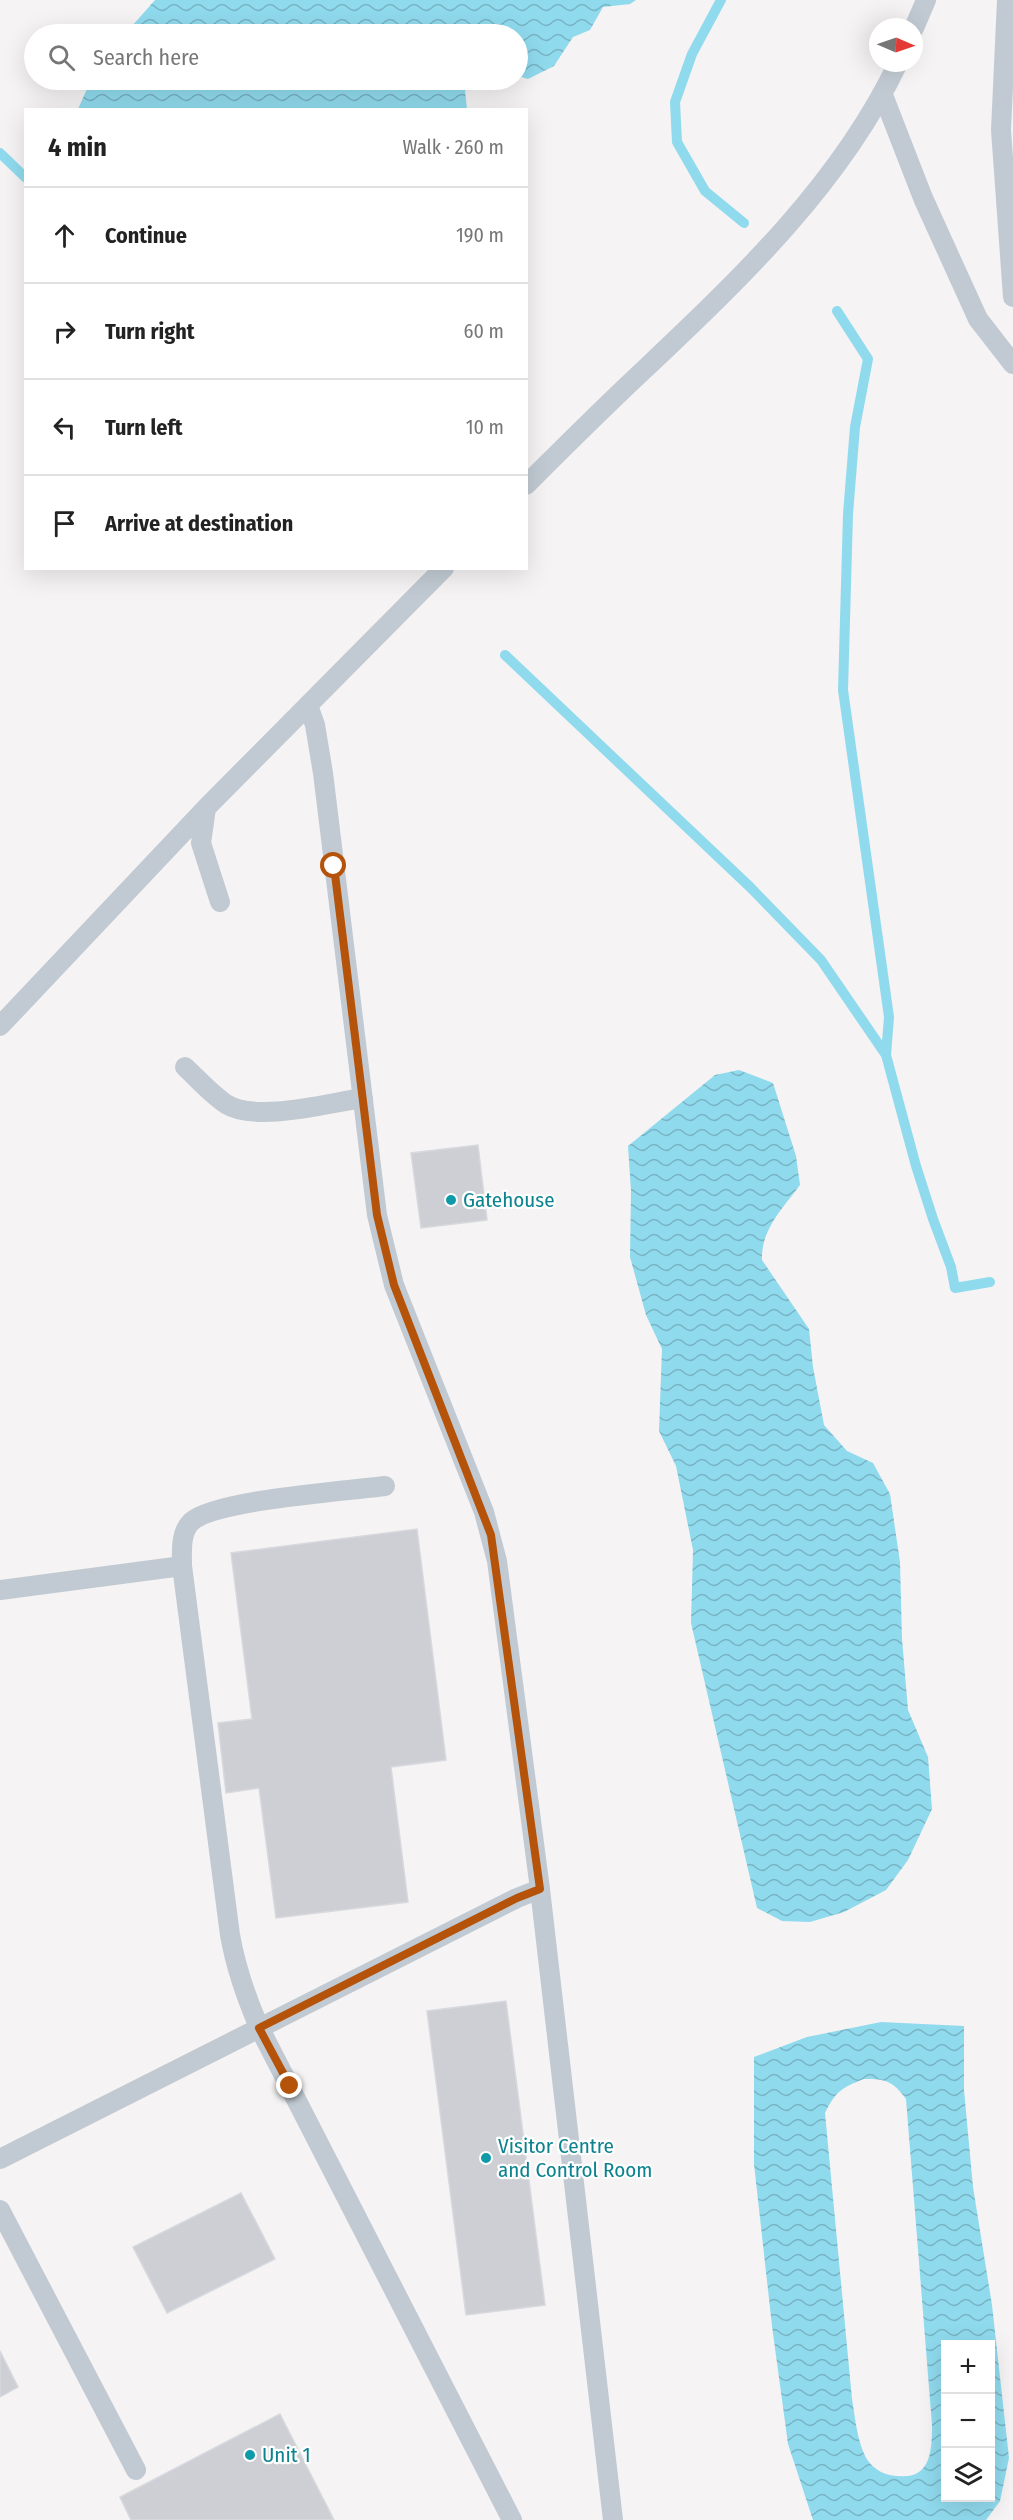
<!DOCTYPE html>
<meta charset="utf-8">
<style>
:root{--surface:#fff;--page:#f2f2f2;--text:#222;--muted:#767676;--line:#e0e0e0}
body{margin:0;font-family:"Fira Sans Condensed",sans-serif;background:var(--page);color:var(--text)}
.controls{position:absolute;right:18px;bottom:18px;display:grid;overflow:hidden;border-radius:0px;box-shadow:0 6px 24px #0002}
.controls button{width:54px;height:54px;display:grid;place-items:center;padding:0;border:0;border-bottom:2px solid var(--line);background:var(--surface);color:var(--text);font:30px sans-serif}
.compass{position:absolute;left:869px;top:18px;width:54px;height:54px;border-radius:50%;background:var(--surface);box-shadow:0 6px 24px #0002;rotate:92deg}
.stop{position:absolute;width:18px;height:18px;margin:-14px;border:4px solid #b45309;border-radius:50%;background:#fff}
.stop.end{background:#b45309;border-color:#fff;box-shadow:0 2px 6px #0008}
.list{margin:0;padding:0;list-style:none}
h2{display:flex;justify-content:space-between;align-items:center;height:78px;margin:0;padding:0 24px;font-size:26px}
h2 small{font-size:20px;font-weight:400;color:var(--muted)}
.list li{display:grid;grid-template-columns:39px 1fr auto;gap:18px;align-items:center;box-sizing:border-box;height:96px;padding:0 24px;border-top:2px solid var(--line)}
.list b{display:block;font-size:22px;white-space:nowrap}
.list em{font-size:20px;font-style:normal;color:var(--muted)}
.icon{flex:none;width:33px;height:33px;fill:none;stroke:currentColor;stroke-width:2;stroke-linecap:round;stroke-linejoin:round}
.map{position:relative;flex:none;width:1013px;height:2520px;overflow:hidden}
.search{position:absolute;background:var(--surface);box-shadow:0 6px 24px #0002;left:24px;top:24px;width:504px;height:66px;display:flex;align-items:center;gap:15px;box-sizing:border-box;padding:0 21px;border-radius:33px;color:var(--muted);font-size:22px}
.panel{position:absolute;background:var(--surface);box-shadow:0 6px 24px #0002;left:24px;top:108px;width:504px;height:462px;border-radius:0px}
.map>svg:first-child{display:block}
.water{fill:url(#water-waves);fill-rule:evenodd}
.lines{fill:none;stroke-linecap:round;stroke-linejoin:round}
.stream{stroke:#90daee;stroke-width:10}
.building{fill:#cdcfd5;stroke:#d7d9de;stroke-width:1.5}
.lane{stroke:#c1cad2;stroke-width:20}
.route{stroke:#b45309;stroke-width:8}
.culture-dot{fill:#0f9aa8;stroke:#fff;stroke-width:2}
.labels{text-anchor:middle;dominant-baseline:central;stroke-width:4.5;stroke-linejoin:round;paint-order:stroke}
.culture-label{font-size:21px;fill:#0d838f;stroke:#fff;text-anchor:start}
</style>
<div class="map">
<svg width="1013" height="2520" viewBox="0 0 1013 2520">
<defs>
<pattern id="water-waves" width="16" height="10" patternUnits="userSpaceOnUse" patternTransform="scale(1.5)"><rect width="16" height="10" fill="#90daee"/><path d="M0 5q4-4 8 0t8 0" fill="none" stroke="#78b4c4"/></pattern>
</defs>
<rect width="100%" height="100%" fill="#f5f3f3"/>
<path class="water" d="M155,0H636L630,4L603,7L590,30L573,37L554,66L528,79L518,76V34H125Z
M91,80H476L465,91L467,109H78Z
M739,1070L773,1083L796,1156L800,1185C783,1208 761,1229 762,1260L809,1329L813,1367L824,1425L847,1451L873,1463L890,1494L900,1562L902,1639L908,1710L928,1757L932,1809L908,1860L886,1890L844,1912L810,1922L782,1921L757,1908L691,1623L693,1550L676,1466L659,1431L662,1349L646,1315L630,1257L631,1191L628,1146L715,1075Z
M881,2022L964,2026V2090L973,2187L992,2305L1009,2458L1000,2501L986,2520H813L788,2444L772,2326L754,2164V2057L807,2037ZM864,2079C886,2079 893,2081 906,2099L932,2425C932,2451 931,2480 897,2476C885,2475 876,2471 869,2462C858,2448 855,2417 852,2399L825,2113C836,2091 841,2088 864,2079ZM946,2344H990V2498H946Z"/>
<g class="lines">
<path class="stream" d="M721,0L692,54L675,102L677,142L705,191L744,223
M0,153L26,178
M837,311L868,359L855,427L848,514L843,690L889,1017L886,1055
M505,655L750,887L821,960L886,1055L916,1166L933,1219L951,1267L955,1288L990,1282"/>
</g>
<path class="building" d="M478,1145L487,1220L421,1228L411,1153Z
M417,1529L446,1760L391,1767L408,1902L276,1918L259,1788L226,1793L218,1723L252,1719L231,1553Z
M506,2001L545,2305L466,2315L427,2011Z
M241,2193L275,2259L167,2313L133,2247Z
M0,2351L18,2387L0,2397Z
M280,2414L334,2520H131L120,2497Z"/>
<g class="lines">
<path class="lane" d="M1007,0L1001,130L1013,297
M914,28L926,0
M883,95L923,198L978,319L1013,364
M526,485C566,445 606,405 647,367C742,277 841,183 898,63
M308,705L315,725L323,773L377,1215L394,1285L484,1512L497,1561L540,1889L613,2520
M220,902L201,843L206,808L444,568
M0,1026L206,808
M185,1067C198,1079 211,1094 226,1104C256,1123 328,1103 363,1098
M385,1486C348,1491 214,1500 191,1522C180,1533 182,1552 182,1566L230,1935C236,1969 246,1997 259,2027L512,2520
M0,1590L182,1566
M0,2159L517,1898L540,1889
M0,2210L136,2470"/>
</g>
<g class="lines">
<path class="route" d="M290,2086L259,2028L517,1898L540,1889L491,1535L394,1285L377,1215L334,866"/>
</g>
<g class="culture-dot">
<circle cx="451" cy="1200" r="6"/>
<circle cx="486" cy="2158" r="6"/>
<circle cx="250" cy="2455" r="6"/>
</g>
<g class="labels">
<g class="culture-label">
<text x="463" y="1200">Gatehouse</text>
<text x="498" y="2146">Visitor Centre<tspan x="498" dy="24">and Control Room</tspan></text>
<text x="262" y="2455">Unit 1</text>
</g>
</g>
</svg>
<div class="controls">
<button>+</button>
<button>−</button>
<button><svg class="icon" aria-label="layers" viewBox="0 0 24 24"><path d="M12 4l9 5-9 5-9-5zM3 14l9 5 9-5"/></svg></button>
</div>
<svg class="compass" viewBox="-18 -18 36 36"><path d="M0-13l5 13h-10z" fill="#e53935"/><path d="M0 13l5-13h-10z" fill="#767676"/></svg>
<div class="stop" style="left:334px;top:866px"></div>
<div class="stop end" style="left:290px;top:2086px"></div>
<div class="search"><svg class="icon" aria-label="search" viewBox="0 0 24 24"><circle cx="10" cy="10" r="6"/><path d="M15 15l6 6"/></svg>Search here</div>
<section class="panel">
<h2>4 min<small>Walk · 260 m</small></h2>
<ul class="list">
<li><svg class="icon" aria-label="ahead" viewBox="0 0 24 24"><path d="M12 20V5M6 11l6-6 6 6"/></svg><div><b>Continue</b></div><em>190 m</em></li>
<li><svg class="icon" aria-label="right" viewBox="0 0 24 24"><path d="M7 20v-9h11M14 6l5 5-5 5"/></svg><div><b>Turn right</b></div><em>60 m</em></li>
<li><svg class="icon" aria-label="left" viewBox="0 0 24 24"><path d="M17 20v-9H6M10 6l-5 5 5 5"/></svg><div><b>Turn left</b></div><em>10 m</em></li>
<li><svg class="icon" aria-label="arrive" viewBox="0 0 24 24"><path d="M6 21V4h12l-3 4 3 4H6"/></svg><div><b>Arrive at destination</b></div></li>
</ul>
</section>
</div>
